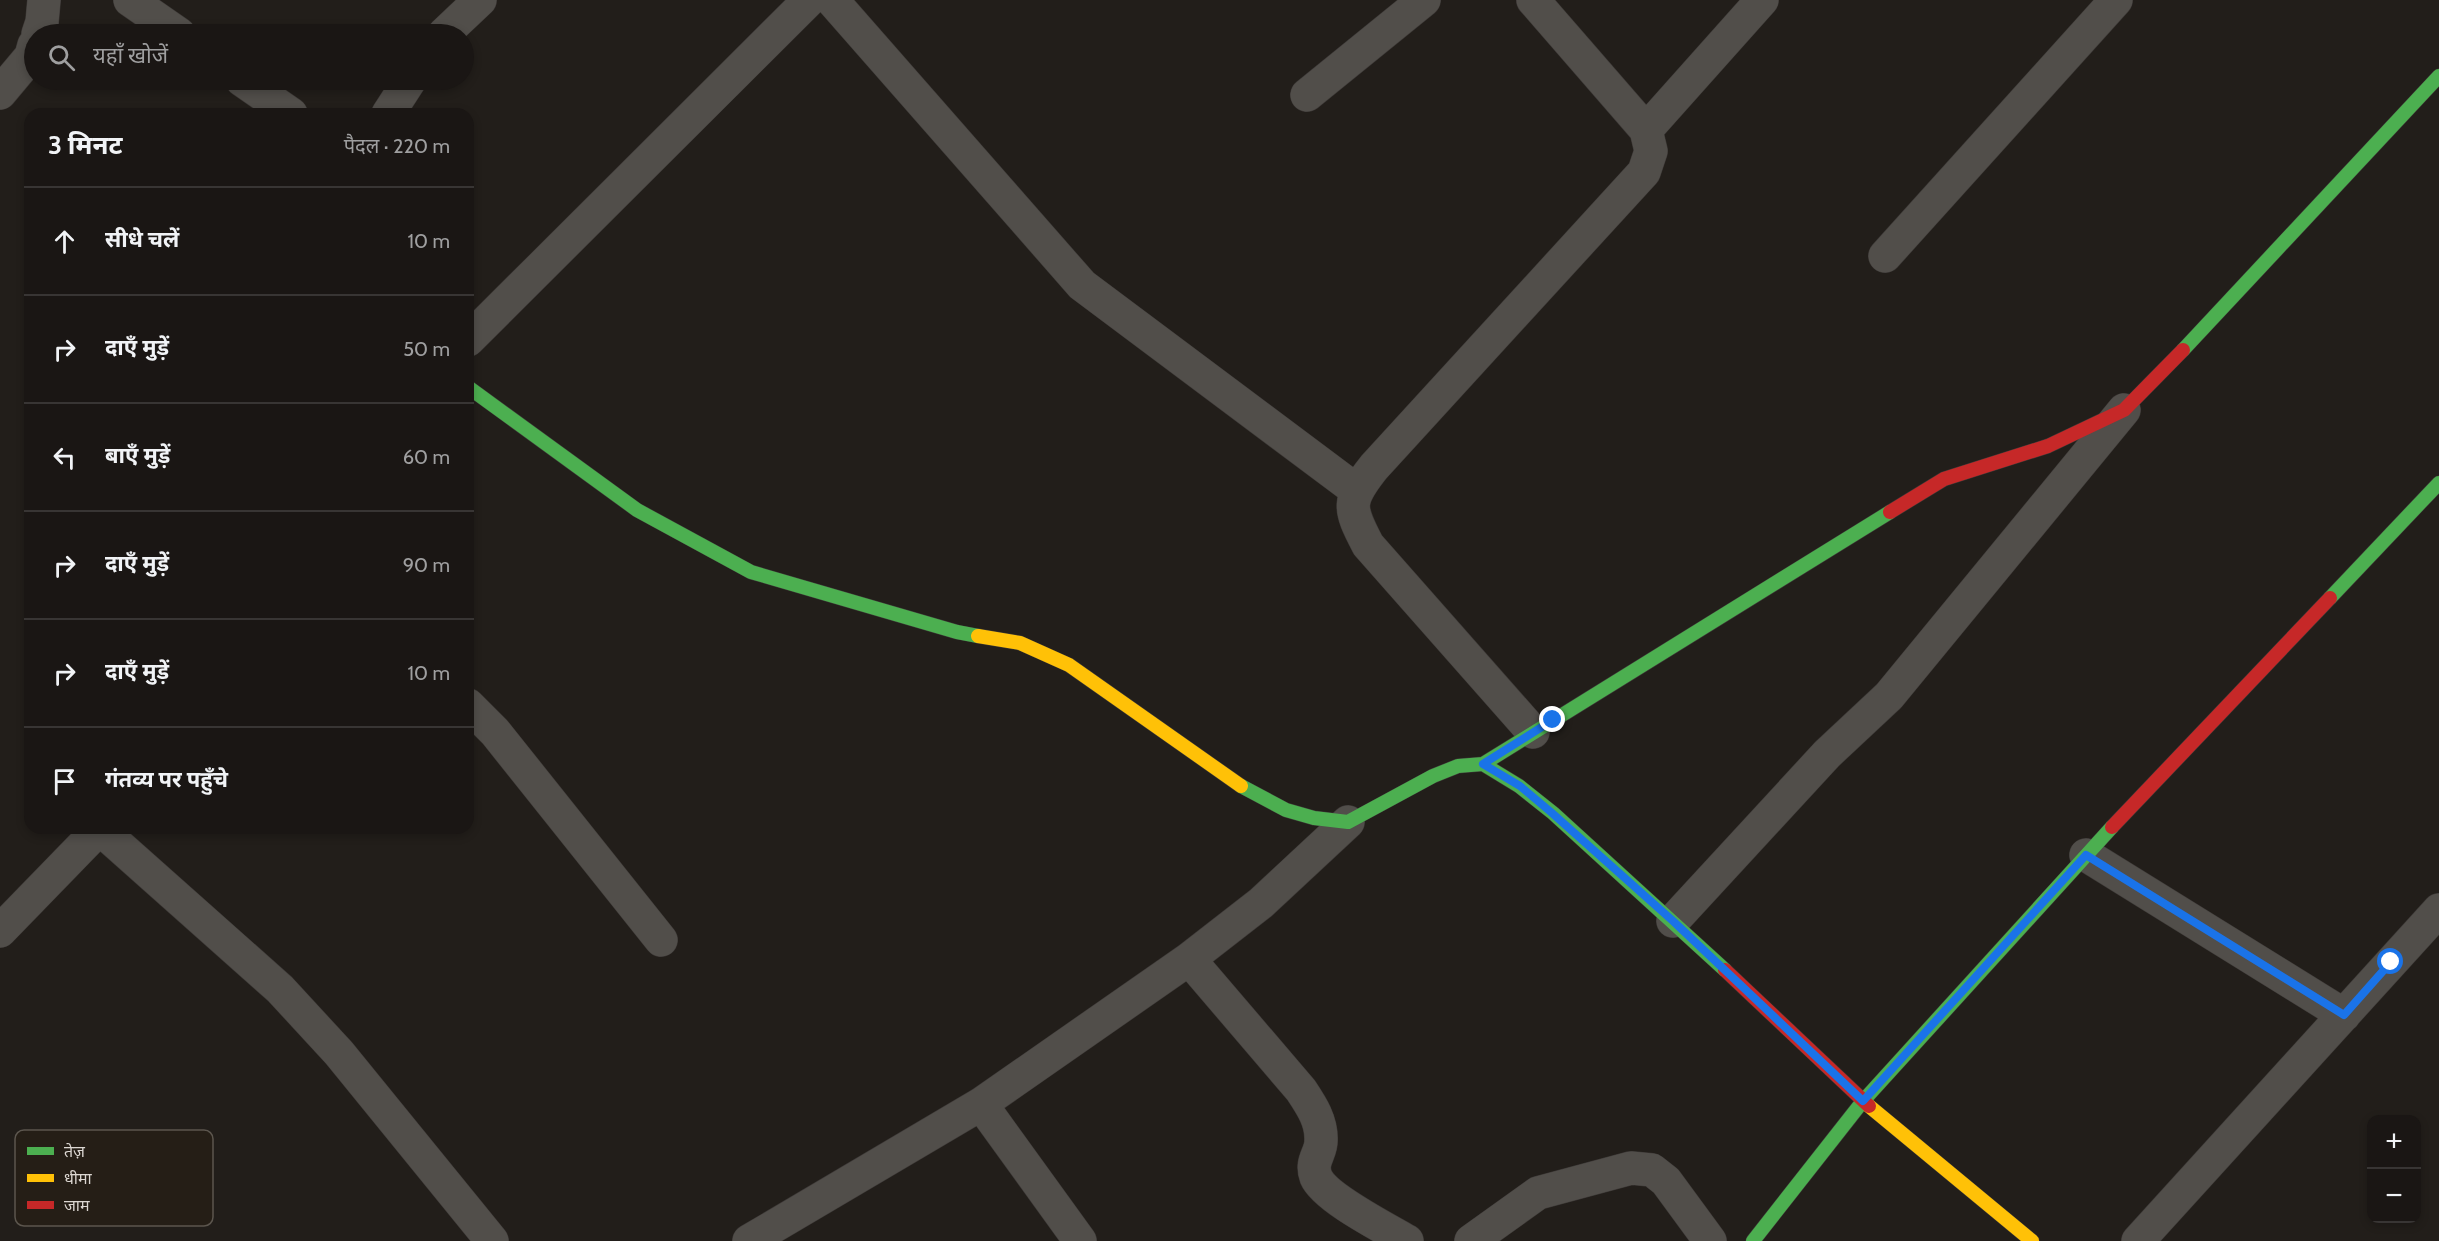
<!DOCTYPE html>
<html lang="hi">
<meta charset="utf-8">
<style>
:root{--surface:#1a1614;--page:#272322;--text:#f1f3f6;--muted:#9f9fa0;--line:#383534}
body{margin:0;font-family:Cabin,"Noto Sans Devanagari",sans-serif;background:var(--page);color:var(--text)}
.controls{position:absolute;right:18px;bottom:18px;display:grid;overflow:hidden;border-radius:12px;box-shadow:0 3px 9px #0003}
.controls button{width:54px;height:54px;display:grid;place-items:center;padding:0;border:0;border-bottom:2px solid var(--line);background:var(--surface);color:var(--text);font:30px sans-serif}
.stop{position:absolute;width:18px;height:18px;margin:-14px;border:4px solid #1a73e8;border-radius:50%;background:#fff}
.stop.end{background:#1a73e8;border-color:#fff;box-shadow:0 2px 6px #0008}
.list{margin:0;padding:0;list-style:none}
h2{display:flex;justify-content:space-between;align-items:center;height:78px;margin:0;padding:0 24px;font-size:26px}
h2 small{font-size:20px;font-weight:400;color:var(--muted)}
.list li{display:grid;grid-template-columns:39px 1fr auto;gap:18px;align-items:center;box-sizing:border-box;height:108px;padding:0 24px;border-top:2px solid var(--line)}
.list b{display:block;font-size:22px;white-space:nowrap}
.list em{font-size:20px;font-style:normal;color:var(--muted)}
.icon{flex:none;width:33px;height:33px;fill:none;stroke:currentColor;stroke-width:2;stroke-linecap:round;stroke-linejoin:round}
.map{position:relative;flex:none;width:2439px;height:1241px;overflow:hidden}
.search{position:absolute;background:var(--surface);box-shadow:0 3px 9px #0003;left:24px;top:24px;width:450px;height:66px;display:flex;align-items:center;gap:15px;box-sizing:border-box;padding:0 21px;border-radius:33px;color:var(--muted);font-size:22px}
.panel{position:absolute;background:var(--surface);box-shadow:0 3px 9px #0003;left:24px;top:108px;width:450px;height:726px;border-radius:18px}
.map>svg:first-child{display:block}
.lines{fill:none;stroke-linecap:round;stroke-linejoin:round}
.street-casing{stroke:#3d3937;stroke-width:34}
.fast-casing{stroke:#3d3937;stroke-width:15}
.slow-casing{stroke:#3d3937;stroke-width:15}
.jam-casing{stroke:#3d3937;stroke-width:15}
.street{stroke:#514e4a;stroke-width:33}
.fast{stroke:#4caf50;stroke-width:14}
.slow{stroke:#ffc107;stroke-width:14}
.jam{stroke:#c62828;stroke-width:14}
.route{stroke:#1a73e8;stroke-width:8}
.key{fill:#251e16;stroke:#5c564e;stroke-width:1.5}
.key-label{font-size:16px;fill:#dcd7d2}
</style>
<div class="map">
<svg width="2439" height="1241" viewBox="0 0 2439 1241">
<rect width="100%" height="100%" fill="#221e1a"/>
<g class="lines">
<defs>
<path id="street" d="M130,0L179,34
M832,0L1082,285L1356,490
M38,34L42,22L44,0
M444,34L480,0
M242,80L291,114
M0,93L31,56L34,45
M1307,95L1424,0
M388,114L410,80
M1646,130L1762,0
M1885,256L2116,0
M468,340L809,0
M468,705L495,732L661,940
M1533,732L1368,545C1348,507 1347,501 1374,467L1644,172L1651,151L1646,130L1533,0
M99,828L280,989L339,1053L492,1241
M2086,855L2344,1015
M1673,921L1827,754L1889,696L2124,410
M0,931L100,828
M1189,959L1301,1090C1311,1105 1322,1121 1321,1141C1321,1154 1310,1161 1316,1177C1325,1198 1385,1228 1407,1241
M981,1104L1080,1241
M749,1241L981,1104L1189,959L1261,903L1348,822
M1471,1241L1538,1193L1631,1168L1652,1170L1666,1181L1710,1241
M2138,1241L2439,910"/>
<path id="fast" d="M2183,350L2439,76
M468,387L637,510L751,572L957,632L978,636
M2330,598L2439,483
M1483,764L1890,512
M1241,786L1286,810L1314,818L1348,822L1433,776L1458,766L1483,764L1519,786L1553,813L1725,970
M1753,1241L1863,1101L2112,827"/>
<path id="slow" d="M978,636L1020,643L1069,665L1241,786
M1869,1106L2032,1241"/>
<path id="jam" d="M1890,512L1944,479L2048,446L2124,410L2183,350
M2112,827L2330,598
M1725,970L1869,1106"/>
</defs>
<use href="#street" class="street-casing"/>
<use href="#fast" class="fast-casing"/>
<use href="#slow" class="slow-casing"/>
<use href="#jam" class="jam-casing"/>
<use href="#street" class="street"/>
<use href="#fast" class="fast"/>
<use href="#slow" class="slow"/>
<use href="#jam" class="jam"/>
</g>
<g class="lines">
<path class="route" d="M1553,720L1483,764L1520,786L1552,813L1673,921L1863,1101L2086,855L2344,1015L2391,962"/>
</g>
<rect x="15" y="1130" width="198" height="96" rx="9" class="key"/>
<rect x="27" y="1147" width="27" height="8" fill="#4caf50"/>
<rect x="27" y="1174" width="27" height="8" fill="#ffc107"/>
<rect x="27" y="1201" width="27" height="8" fill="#c62828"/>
<g class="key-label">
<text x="64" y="1157">तेज़</text>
<text x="64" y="1184">धीमा</text>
<text x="64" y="1211">जाम</text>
</g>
</svg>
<div class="controls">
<button>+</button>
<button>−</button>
</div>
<div class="stop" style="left:2391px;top:962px"></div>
<div class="stop end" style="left:1553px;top:720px"></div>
<div class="search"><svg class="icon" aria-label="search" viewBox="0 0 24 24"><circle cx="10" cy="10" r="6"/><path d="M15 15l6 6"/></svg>यहाँ खोजें</div>
<section class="panel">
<h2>3 मिनट<small>पैदल · 220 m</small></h2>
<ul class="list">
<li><svg class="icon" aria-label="ahead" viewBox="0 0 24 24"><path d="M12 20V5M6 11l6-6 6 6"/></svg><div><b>सीधे चलें</b></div><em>10 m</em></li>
<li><svg class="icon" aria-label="right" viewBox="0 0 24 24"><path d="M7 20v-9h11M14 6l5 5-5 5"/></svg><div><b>दाएँ मुड़ें</b></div><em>50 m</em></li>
<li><svg class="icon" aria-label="left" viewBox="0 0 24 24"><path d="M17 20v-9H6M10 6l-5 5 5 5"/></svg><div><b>बाएँ मुड़ें</b></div><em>60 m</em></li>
<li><svg class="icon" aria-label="right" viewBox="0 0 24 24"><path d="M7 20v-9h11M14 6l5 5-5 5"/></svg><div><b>दाएँ मुड़ें</b></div><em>90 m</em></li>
<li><svg class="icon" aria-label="right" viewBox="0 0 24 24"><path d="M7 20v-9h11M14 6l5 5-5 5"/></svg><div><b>दाएँ मुड़ें</b></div><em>10 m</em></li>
<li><svg class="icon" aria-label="arrive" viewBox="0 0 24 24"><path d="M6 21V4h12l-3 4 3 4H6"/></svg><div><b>गंतव्य पर पहुँचे</b></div></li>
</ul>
</section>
</div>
